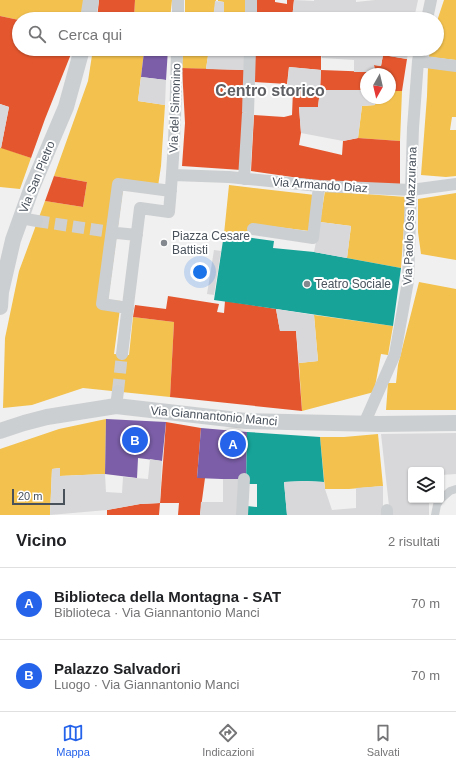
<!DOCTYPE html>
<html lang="it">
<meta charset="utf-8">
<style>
:root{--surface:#fff;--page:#f6f6f6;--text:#202124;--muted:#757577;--line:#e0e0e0;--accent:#2563eb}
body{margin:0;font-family:Helvetica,sans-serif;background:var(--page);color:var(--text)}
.controls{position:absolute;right:12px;bottom:12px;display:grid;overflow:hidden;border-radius:4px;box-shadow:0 1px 3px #0004}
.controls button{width:36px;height:36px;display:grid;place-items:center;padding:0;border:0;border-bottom:1px solid var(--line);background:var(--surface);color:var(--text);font:20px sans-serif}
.compass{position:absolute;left:360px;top:68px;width:36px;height:36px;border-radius:50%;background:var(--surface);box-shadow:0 1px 3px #0004;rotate:188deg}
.scale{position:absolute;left:12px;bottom:10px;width:53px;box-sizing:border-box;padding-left:4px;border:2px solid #49515b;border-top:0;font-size:11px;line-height:14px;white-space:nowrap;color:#49515b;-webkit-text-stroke:3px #fff;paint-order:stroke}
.you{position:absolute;left:200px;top:272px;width:14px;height:14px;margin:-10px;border:3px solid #fff;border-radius:50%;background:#1a73e8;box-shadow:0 0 0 6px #1a73e833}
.badge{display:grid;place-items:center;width:26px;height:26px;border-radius:50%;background:var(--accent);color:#fff;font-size:13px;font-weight:700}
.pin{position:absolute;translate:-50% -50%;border:2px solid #fff;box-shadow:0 1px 4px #0006}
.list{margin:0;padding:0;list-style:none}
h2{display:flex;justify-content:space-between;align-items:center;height:52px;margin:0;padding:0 16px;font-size:17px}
h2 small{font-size:13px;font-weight:400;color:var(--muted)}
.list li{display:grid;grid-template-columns:26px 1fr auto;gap:12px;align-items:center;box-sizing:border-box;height:72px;padding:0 16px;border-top:1px solid var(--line)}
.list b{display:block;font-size:15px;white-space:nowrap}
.list p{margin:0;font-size:13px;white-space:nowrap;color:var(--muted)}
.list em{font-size:13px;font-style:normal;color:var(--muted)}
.icon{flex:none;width:22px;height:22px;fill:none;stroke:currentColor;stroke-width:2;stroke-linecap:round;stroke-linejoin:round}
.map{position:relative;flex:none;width:456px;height:515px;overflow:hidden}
.search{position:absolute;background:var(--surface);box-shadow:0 1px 3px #0004;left:12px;right:12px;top:12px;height:44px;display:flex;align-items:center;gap:10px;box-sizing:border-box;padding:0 14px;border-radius:22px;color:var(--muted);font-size:15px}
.sheet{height:196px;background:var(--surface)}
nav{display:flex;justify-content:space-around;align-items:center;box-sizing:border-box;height:56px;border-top:1px solid var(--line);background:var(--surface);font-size:11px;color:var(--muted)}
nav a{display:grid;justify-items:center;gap:2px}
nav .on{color:var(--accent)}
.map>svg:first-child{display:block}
.homes{fill:#f2c14e}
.shops{fill:#e4572e}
.offices{fill:#7b5ea7}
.public{fill:#17a398}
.building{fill:#d8d8da}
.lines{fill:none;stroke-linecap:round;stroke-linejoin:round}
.pedestrian-tunnel{stroke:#cfd0d2;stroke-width:12;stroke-dasharray:12 6;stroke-linecap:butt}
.service{stroke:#cccfd1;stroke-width:8}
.pedestrian{stroke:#cccfd1;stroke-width:12}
.minor{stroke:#cccfd1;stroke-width:16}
.poi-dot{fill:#84898f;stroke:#fff;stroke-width:1.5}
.labels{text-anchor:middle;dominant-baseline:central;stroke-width:4;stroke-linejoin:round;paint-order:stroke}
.street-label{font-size:12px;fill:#49515b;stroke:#fff}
.poi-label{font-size:12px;fill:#49515b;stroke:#fff;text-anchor:start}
.district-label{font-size:16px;font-weight:bold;fill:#5d5f63;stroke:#fff}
</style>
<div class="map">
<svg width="456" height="515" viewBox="0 0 456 515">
<rect width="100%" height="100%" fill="#f1f0f0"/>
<path class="homes" d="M0,0H85L82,19L19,20L0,16Z
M135,0H172L170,19H134Z
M185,0H216L213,19H185Z
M218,0H249L248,19H224V2L218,1Z
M444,0H456V60L429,57L430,49H437V21Z
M93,49H131V50L144,52L138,101L165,105L161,166L157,193L123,189L108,300L121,301L114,354L129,355L133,317L174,322L170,397L83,388L32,405L3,408L5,338L19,271L45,201L83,207L87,182L54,176L88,81Z
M183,49H209L206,69L182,68Z
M428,67L456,69V117H452L450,130H456V176L446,177L421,175L427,96Z
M390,91H402L400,141L358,138L362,106L375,105L376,98H390Z
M0,147L31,158L20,189L0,187Z
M229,185L315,195L310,231L252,224L250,238L224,234Z
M325,191L406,197L401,268L347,258L351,226L320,222Z
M456,193V260L421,254L418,232V199Z
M419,282L456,289V410H386L388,383H396L398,365Z
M314,315L393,326L388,355L381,354L374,392L302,411L299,363L318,361Z
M106,419L105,474L60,476V468L52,469L50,515H0V449L59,429Z
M378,434L383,486L349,489H325L320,437H344Z"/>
<path class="shops" d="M99,0H135L134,19H97Z
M254,0H275V2L287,4V0H294L292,19H253Z
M0,16L19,20V49H73L45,119L31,158L1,148L9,107L0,104Z
M254,49H285L321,52V70L289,67L287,84L254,82Z
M383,55L407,59L402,91H390V74H366V90H320L321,70L375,72L374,65L381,66Z
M182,68L245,70L241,170L182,166L185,123Z
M293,90H320L318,107H299L301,133L299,145L342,155L343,141L358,138L400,141V184H341L251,171L254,115L284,117L292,115Z
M54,176L87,182L83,207L45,201Z
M168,296L219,304L217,312L224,313L225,301L276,309L280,331H296L302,411L170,397L174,322L133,317L135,305L166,309Z
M166,422L201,428L197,478H205L200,515H178L179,503H160Z
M160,503L159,515H107V510L140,504Z"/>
<path class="offices" d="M149,49H168L166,80L141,77L144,52H149Z
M106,419L166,422L162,461L138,458L137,478L105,474Z
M201,428L247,432L246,480L197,478Z"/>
<path class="public" d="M224,234L274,241L273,248L314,252L401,268L393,326L214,300Z
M247,432L320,437L324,482L305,481L284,482L287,515H247V506L257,507V484H246Z"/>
<path class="building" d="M294,0L314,1V0H356V2L375,0H418L414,19H292Z
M215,1L224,2V19H213Z
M130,49H149V52Z
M209,49H246L245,70L206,69Z
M313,49H409L407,59L383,55L381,66L374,65L375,72H354V60L322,58L321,52L313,51Z
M289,67L321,70L320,90H287Z
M141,77L166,80L165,105L138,101Z
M320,90H366V98H376L375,105L362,106L358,138L343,141L301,133L299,107H318Z
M0,104L9,107L1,148H0Z
M320,222L351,226L347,258L314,252Z
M214,250L221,251L214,295L207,294Z
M276,309L314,315L318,361L299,363L296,331H280Z
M456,433V474L441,475V470H411V500H429V515H390L381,434Z
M150,459L162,461L160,503L140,504L107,510L50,515L52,469L60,468V476L105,474L106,492L122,493L123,477L148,479Z
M223,479H241L238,515H200L201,502H223Z
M305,481L324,482L325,489L332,510L356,508V488L383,486V515H287L284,482Z"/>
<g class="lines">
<path class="pedestrian-tunnel" d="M37,221L117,233
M118,391L122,354"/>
<path class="service" d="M441,499L450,491L456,489
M435,515L437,505L440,500"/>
<path class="pedestrian" d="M178,19V0
M251,19V0
M427,19L431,0
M418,61L456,66
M173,175L229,177L319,186L411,190L456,184
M244,179L248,113L250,49
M21,218L37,221
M253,229L313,238L319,186
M117,233L137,235
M128,308L102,304L118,184L171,191
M122,354L140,208L169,212C174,158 176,103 177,49
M116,406L118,391
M364,424L395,354L408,281L413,128L418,61L420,49
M387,510V515
M242,515L244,479"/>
<path class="minor" d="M88,19L91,0
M0,307L1,292L13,240L32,187L66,107L82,49
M0,431L24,423L47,417L116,406L246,421L379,424L456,423"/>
</g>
<g class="poi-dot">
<circle cx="164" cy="243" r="4"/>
<circle cx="307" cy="284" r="4"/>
</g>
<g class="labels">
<g class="street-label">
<text transform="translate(175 108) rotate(-88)">Via del Simonino</text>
<text transform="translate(37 177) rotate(-68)">Via San Pietro</text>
<text transform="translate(320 185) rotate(4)">Via Armando Diaz</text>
<text transform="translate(410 216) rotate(-88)">Via Paolo Oss Mazzurana</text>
<text transform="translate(214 416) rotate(5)">Via Giannantonio Manci</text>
</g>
<g class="poi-label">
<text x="172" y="236">Piazza Cesare<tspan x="172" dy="14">Battisti</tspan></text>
<text x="315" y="284">Teatro Sociale</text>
</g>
<g class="district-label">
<text x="270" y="90">Centro storico</text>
</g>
</g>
</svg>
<div class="controls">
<button><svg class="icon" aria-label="layers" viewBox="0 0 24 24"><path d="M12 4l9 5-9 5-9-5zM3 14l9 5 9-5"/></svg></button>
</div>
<svg class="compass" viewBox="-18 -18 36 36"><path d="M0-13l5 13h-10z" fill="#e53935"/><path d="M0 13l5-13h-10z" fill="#757577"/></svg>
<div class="scale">20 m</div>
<div class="you"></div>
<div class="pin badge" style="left:233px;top:444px">A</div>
<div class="pin badge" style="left:135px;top:440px">B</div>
<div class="search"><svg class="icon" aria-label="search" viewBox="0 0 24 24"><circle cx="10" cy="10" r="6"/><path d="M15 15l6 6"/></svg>Cerca qui</div>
</div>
<section class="sheet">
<h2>Vicino<small>2 risultati</small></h2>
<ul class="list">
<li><span class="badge">A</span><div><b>Biblioteca della Montagna - SAT</b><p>Biblioteca · Via Giannantonio Manci</p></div><em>70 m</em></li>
<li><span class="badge">B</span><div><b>Palazzo Salvadori</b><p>Luogo · Via Giannantonio Manci</p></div><em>70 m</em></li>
</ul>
</section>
<nav>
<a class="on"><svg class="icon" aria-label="map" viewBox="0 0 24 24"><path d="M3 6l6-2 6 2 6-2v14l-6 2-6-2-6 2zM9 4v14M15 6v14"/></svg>Mappa</a>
<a><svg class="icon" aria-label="directions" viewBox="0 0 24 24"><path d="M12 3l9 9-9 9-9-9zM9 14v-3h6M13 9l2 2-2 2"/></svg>Indicazioni</a>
<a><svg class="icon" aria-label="saved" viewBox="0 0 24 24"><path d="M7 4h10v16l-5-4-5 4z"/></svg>Salvati</a>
</nav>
